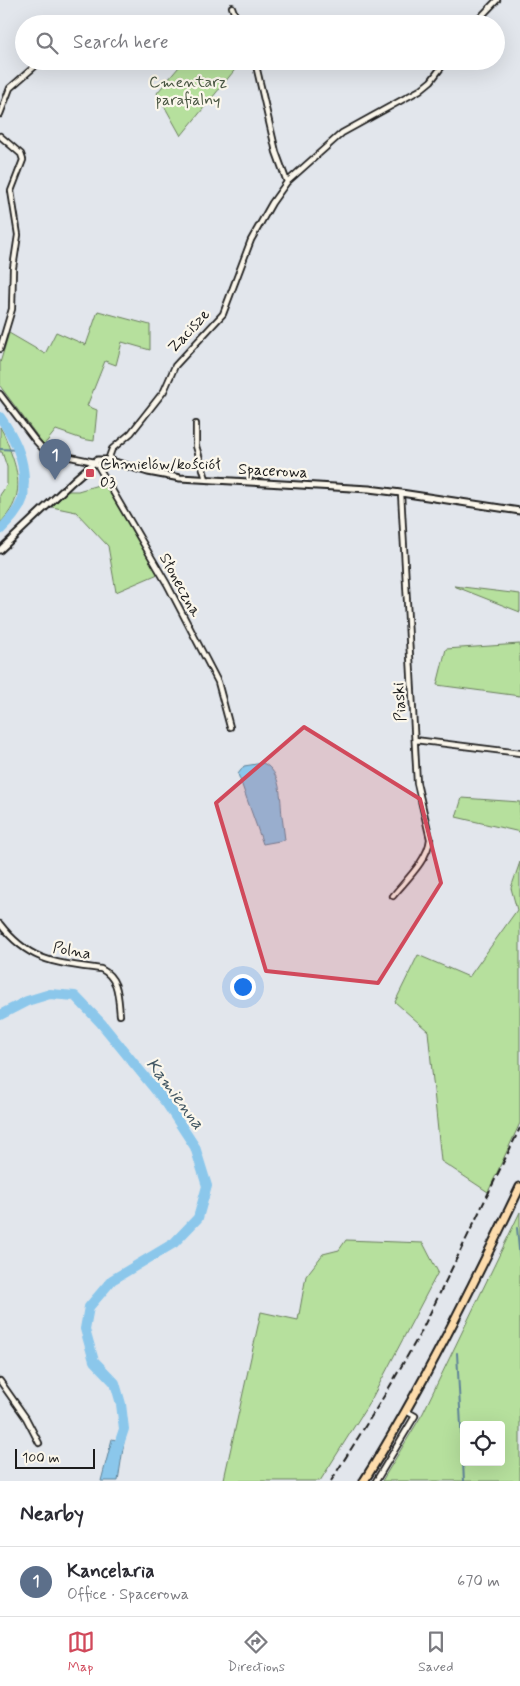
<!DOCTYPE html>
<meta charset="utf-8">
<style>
:root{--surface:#fff;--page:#f2f2f3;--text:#2b2b33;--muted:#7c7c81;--line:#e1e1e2;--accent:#d1495b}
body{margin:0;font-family:Mynerve,sans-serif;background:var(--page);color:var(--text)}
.controls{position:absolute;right:15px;bottom:15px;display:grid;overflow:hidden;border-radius:5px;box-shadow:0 5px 20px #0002}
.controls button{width:45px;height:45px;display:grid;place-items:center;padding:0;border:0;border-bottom:1px solid var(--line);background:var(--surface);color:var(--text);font:25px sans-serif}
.scale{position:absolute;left:15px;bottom:12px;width:80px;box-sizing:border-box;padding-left:5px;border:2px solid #1c1c1c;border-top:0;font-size:14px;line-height:18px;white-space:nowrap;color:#1c1c1c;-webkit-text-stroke:4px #fbf7ec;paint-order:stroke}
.you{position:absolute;left:242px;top:986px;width:18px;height:18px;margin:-12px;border:4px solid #fff;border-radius:50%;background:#1a73e8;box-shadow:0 0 0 8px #1a73e833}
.badge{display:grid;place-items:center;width:32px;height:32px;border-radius:50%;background:var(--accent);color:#fff;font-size:16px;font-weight:700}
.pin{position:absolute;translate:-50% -41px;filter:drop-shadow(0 1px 2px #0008)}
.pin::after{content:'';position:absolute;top:26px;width:18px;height:15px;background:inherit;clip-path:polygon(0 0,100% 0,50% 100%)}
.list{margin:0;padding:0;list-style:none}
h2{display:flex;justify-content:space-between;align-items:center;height:65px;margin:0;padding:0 20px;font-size:21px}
h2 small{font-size:16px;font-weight:400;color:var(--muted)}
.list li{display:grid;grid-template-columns:32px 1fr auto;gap:15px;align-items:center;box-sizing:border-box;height:70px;padding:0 20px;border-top:1px solid var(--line)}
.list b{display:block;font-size:19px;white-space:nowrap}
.list p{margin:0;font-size:16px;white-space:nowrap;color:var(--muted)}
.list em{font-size:16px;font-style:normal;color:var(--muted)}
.icon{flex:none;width:28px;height:28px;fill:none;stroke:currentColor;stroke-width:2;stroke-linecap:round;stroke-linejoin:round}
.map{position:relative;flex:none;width:520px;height:1481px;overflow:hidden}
.search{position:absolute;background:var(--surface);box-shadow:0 5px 20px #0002;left:15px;right:15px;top:15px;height:55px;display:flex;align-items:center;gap:12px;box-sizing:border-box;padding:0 18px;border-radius:28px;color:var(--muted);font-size:19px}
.sheet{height:135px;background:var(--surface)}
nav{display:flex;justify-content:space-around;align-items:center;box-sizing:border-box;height:70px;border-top:1px solid var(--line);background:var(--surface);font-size:14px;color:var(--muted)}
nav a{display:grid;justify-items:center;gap:2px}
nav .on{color:var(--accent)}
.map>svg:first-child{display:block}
.green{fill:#b6e09d;stroke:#697e5c;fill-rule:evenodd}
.water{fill:#8bc7eb;stroke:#5f8398}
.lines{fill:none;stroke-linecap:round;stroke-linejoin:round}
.stream{stroke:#5f8398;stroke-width:2}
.river{stroke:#8bc7eb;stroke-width:10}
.minor-casing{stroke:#1c1c1c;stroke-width:8}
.tertiary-casing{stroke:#1c1c1c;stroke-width:9}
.primary-casing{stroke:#1c1c1c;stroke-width:11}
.minor{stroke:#fbf7ec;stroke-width:4.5}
.tertiary{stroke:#fbf7ec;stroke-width:5}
.primary{stroke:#fddcac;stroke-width:7}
.rail{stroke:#1c1c1c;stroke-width:2;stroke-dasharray:8 4;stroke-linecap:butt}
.marked{fill:#d1495b;fill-opacity:0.2;stroke:#d1495b;stroke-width:4;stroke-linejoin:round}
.poi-dot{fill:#d1495b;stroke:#fbf7ec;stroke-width:2}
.labels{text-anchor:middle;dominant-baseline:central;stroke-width:4.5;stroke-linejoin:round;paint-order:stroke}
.park-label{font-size:16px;fill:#4a5743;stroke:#fbf7ec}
.street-label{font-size:16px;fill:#1c1c1c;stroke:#fbf7ec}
.poi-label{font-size:16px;fill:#1c1c1c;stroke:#fbf7ec;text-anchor:start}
.water-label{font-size:18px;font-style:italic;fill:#435864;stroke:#fbf7ec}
</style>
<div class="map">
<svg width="520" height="1481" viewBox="0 0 520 1481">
<rect width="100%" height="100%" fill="#e2e6ec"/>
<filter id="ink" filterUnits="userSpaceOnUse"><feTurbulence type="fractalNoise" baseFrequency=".02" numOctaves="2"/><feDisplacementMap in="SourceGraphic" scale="10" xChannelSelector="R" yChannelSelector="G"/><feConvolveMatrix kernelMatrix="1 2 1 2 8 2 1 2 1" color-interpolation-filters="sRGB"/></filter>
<g filter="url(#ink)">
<path class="green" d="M184,61H242L181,136L157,93Z
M98,311L150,325V350L122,342L116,365L105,361L87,406L97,410L94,441L82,439L56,430L44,445L0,386V363L9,333L45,354L56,332L86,345Z
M0,427C5,435 8,444 11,453C21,480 22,501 0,523V495L7,485V467L2,452H0Z
M105,483L158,574L116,592L108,546L76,512L52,507L68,491H78Z
M454,586L520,594V612Z
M520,644V696L437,685L446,649Z
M462,798L520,802V832L456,817Z
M520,862V1123L488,1192L441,1161L428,1031L395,1002L418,955L469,977L517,910L511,888Z
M520,1212V1481H382L423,1413ZM464,1425H501V1462H464Z
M346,1240L423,1243L438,1272L371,1400L320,1481H229L224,1479L261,1312L298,1320L306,1276L323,1254L339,1250Z"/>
<path class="water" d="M263,763C282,772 280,798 282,816C283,824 284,832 285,840L263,844L238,774L244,766Z
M112,1439L124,1442L118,1481H101Z"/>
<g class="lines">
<path class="stream" d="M0,449L19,450
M517,1228L520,1260
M457,1353L464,1481"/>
<path class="river" d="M0,417C14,437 24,457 24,482C23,487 24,494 23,498C19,511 9,521 0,530
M0,1015L27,1001L50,994L75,996L101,1023L167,1104L195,1147L207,1186L198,1218L174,1243L112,1280L89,1307L85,1329L94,1361L115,1383L121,1404L124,1429L116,1453"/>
<defs>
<path id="minor" d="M232,7L238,24
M474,24L497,0
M255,61L276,152L287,182
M0,114L10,88L41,61
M0,136L21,154L23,160L11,191L18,235L13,268L12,309L0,349
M0,394L35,440L46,452L95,462L98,466L167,584L218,682L230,727
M196,424V446L206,479
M108,460L112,449L131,433L164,391L175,366L223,314L251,240L272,203L287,182L342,133L420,90L431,81L446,61
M415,740L520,753
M393,896C406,880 428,860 430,839L417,783L401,493
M0,924C29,962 56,963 101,969C119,978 118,996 120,1015
M0,1381L26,1418L39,1443
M376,1481L415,1416L406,1411"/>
<path id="tertiary" d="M0,550L73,481L97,460H108L148,472L180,478L369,489L401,493L520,511"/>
<path id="primary" d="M364,1481C423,1387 472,1287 520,1187"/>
</defs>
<use href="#minor" class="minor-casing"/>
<use href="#tertiary" class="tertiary-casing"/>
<use href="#primary" class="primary-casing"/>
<use href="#minor" class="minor"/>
<use href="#tertiary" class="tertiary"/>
<use href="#primary" class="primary"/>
<path class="rail" d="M331,1481L386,1393L420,1334L520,1128"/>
</g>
</g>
<path class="marked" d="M304,727L420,799L441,883L378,983L266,971L216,803Z"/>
<rect class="poi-dot" x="85" y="468" width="10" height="10" rx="2.5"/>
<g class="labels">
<g class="park-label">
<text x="188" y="82">Cmentarz<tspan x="188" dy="18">parafialny</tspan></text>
</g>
<g class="street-label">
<text transform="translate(189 331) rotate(-47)">Zacisze</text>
<text transform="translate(273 471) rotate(3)">Spacerowa</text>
<text transform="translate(180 585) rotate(61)">Słoneczna</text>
<text transform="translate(400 702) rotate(-94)">Piaski</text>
<text transform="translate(72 951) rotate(10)">Polna</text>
</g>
<g class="poi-label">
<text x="100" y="464">Chmielów/kościół<tspan x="100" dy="18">03</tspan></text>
</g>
<g class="water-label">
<text transform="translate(175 1094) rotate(53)">Kamienna</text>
</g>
</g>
</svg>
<div class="controls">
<button><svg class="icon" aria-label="locate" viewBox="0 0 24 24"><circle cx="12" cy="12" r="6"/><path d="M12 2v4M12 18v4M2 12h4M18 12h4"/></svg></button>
</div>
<div class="scale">100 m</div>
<div class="you"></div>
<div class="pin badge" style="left:55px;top:480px;background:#5c6f8a">1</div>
<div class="search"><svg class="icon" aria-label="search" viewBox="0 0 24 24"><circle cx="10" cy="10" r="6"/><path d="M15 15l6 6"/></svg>Search here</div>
</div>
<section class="sheet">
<h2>Nearby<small></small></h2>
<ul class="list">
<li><span class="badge" style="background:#5c6f8a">1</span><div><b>Kancelaria</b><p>Office · Spacerowa</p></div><em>670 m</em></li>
</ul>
</section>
<nav>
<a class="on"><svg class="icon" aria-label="map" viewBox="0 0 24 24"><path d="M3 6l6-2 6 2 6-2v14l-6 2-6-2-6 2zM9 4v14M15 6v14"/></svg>Map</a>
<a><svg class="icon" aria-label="directions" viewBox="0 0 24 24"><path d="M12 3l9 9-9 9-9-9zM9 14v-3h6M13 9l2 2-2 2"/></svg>Directions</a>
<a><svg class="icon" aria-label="saved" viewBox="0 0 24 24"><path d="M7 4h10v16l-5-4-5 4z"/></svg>Saved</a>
</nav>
